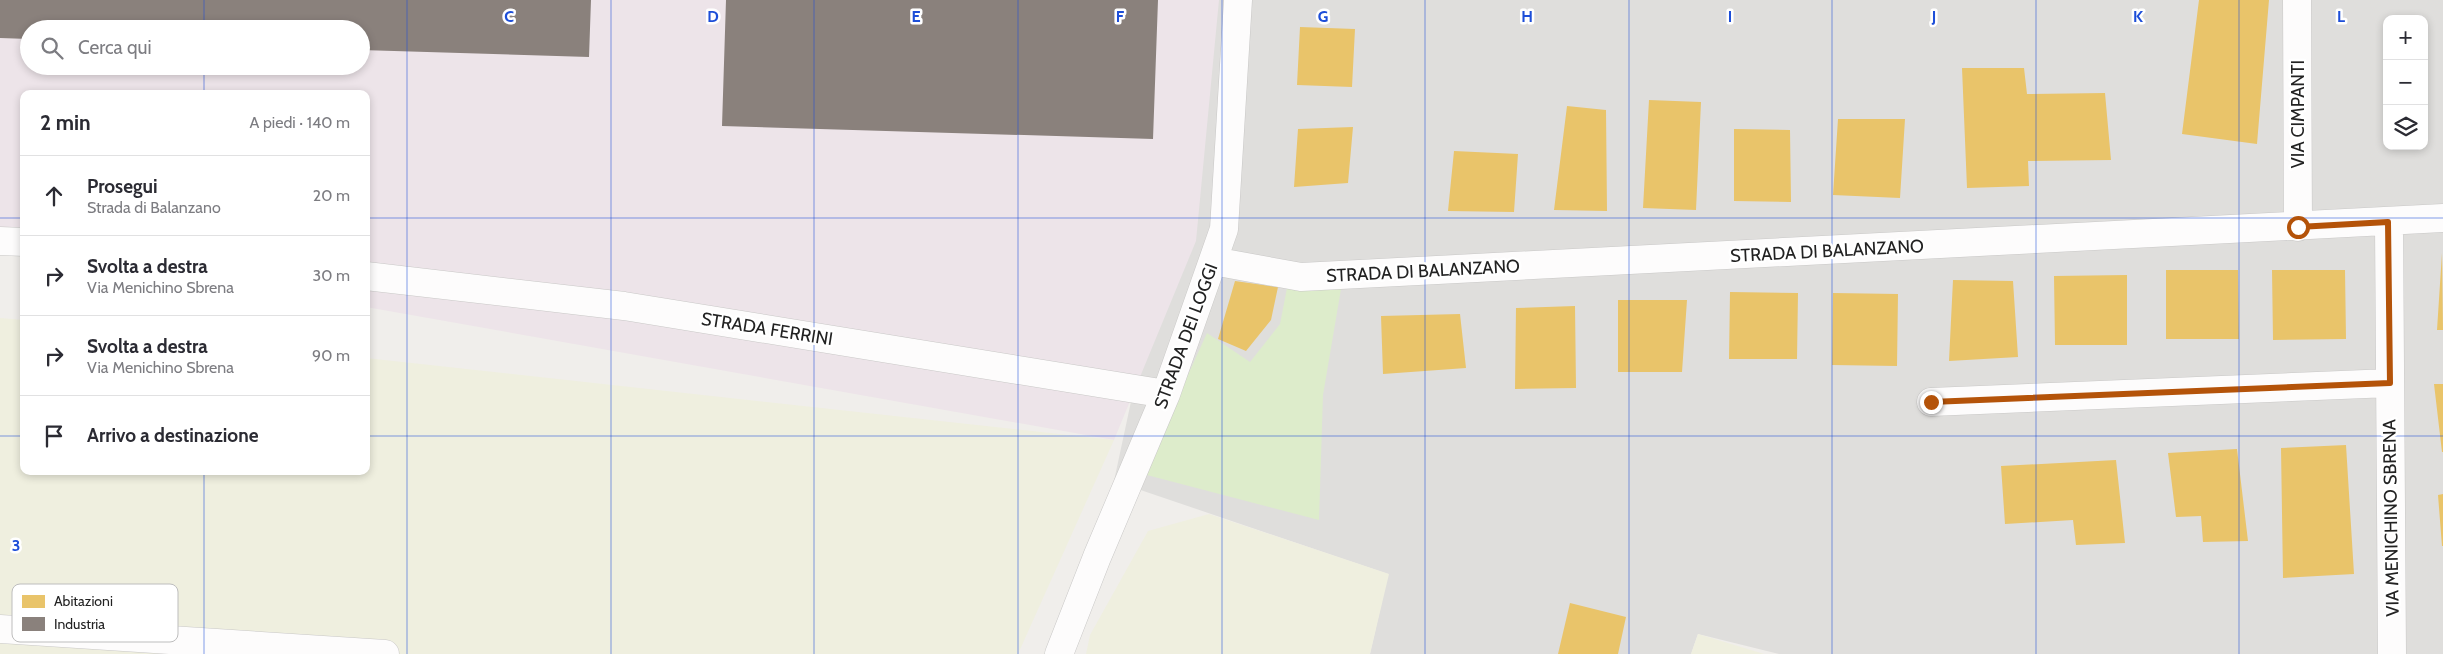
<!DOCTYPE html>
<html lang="it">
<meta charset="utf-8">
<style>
:root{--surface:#fff;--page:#f7f7f7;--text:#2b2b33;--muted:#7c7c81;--line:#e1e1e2}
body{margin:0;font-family:Cabin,sans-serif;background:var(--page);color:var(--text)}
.controls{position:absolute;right:15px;top:15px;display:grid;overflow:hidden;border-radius:10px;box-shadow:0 2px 8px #0003}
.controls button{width:45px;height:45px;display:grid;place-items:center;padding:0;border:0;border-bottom:1px solid var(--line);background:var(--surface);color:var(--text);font:25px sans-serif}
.stop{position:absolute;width:15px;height:15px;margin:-11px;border:4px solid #b45309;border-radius:50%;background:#fff}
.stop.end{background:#b45309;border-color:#fff;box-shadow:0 1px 5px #0008}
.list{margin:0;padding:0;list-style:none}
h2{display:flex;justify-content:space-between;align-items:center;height:65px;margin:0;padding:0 20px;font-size:21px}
h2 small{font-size:16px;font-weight:400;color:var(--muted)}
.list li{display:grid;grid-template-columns:32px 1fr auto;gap:15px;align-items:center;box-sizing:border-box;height:80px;padding:0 20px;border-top:1px solid var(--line)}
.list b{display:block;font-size:19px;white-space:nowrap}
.list p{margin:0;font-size:16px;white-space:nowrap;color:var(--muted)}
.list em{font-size:16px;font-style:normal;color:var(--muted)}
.icon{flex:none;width:28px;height:28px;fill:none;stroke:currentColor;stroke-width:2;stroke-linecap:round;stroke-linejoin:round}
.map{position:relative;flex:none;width:2443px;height:654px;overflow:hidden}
.search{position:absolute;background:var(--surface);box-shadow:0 2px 8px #0003;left:20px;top:20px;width:350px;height:55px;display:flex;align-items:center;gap:12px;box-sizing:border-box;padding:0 18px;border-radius:28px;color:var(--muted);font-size:19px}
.panel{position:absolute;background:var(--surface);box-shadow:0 2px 8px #0003;left:20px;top:90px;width:350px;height:385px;border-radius:10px}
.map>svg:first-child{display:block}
.residential{fill:#dfdedc;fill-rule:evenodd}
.industrial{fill:#ede4e9;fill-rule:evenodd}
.farmland{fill:#efefdf}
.grass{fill:#ddeccb}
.homes{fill:#e9c46a}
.industry{fill:#8a817c}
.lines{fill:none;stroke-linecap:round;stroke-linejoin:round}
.minor-casing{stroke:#c9c8c7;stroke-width:29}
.minor{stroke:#fdfcfc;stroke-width:28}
.route{stroke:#b45309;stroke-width:6}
.grid{fill:none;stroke:#1d4ed8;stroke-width:1;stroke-opacity:0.55}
.labels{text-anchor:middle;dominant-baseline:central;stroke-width:5;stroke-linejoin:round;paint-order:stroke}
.street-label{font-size:18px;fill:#222;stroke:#fff}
.key{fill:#fff;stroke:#bdbdbd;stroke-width:1}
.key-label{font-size:14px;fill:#222}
.grid-label{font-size:16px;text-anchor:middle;font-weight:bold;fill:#1d4ed8;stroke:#fff;stroke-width:5;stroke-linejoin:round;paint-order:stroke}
</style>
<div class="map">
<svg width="2443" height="654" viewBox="0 0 2443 654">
<rect width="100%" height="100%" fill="#f0eeeb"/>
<path class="residential" d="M1217,0H2443V654H1779L1698,634L1691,654H1370L1388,574L1114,481ZM2387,19H2424V146H2387Z"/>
<path class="industrial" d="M0,0H1219L1196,241L1114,440L366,307V94H24V246L0,242ZM29,29H361V66H29Z"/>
<path class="farmland" d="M0,318L24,320V471H366V358L1114,440L1018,654H0Z
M1209,514L1389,574L1370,654H1086L1090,635L1148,531Z
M1698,634L1764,654H1691Z"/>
<path class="grass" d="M1287,288L1341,289L1323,395L1319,520L1143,474L1207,333L1250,362L1280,324Z"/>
<path class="homes" d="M2199,0H2269L2257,144L2182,134Z
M1300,27L1355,29L1352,87L1297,85Z
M1962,68H2024L2027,94L2105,93L2111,160L2028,161L2029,186L1967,188Z
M1649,100L1701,102L1696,210L1643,208Z
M1567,106L1606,110L1607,211L1554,210Z
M1838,119H1905L1900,198L1833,195Z
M1353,127L1348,183L1294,187L1298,129Z
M1734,129L1790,130L1791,202L1734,201Z
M1454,151L1518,154L1514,212L1448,211Z
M2442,253L2443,330H2437Z
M2166,270H2238L2239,339H2166Z
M2272,270H2345L2346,339L2273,340Z
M2127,275V345H2055L2054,276Z
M1953,280L2013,281L2018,357L1949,361Z
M1235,281L1278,287L1271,320L1246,351L1218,339Z
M1730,292L1798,293L1797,359H1729Z
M1833,293L1898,294L1897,366L1832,365Z
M1618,300H1687L1682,372H1618Z
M1575,306L1576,388L1515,389L1516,308Z
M1460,314L1466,368L1383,374L1381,316Z
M2434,384H2443V452H2442Z
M2346,445L2354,574L2283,578L2281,448Z
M2237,449L2248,541L2203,542L2201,516L2176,517L2168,453Z
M2116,460L2125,543L2076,545L2073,520L2005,524L2001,466Z
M2443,494V546H2442L2438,495Z
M1570,603L1626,617L1618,654H1558Z"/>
<path class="industry" d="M0,0H591L589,57L361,50V29H29V39L0,38Z
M726,0H1158L1153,139L722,126Z"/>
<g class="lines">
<defs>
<path id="minor" d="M2297,0L2298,227
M2389,223L2392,654
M0,241L24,242
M1213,261L1301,277L2443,218
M366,276L624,306L1166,394
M1931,402L2390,383
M0,629L385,654
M1059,654L1097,557L1166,394L1224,229L1238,0"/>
</defs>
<use href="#minor" class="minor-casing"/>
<use href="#minor" class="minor"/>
</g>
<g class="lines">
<path class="route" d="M1931,402L2390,383L2388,222L2298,227"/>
</g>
<path class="grid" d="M204,0V29M407,0V654M611,0V654M814,0V654M1018,0V654M1222,0V654M1425,0V654M1629,0V654M1832,0V654M2036,0V654M2239,0V654M204,66V94M0,218H24M366,218H2443M0,436H24M366,436H2443M204,471V654"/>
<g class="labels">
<g class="street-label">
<text transform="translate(2298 114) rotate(-90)">VIA CIMPANTI</text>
<text transform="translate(1827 251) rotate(-3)">STRADA DI BALANZANO</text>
<text transform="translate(1423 271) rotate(-3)">STRADA DI BALANZANO</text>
<text transform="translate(767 329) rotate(9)">STRADA FERRINI</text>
<text transform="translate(1186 336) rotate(-70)">STRADA DEI LOGGI</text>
<text transform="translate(2391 518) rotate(-91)">VIA MENICHINO SBRENA</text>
</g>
</g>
<rect x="12" y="584" width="166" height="58" rx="8" class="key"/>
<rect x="22" y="595" width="23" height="13" fill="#e9c46a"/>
<rect x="22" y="617" width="23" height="14" fill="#8a817c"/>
<g class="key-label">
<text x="54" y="606">Abitazioni</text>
<text x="54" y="629">Industria</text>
</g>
<g class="grid-label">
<text x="509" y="22">C</text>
<text x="713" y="22">D</text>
<text x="916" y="22">E</text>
<text x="1120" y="22">F</text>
<text x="1323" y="22">G</text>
<text x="1527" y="22">H</text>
<text x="1730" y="22">I</text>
<text x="1934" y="22">J</text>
<text x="2138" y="22">K</text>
<text x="2341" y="22">L</text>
<text x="16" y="551">3</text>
</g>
</svg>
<div class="controls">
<button>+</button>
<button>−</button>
<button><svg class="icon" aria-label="layers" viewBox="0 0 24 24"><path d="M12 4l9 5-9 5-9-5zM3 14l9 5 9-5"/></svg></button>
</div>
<div class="stop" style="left:2298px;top:227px"></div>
<div class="stop end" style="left:1931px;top:402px"></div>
<div class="search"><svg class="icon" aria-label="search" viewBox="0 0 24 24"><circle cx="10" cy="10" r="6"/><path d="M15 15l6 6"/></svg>Cerca qui</div>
<section class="panel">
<h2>2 min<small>A piedi · 140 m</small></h2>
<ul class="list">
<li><svg class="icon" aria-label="ahead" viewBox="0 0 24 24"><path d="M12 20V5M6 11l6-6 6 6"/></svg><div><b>Prosegui</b><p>Strada di Balanzano</p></div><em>20 m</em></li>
<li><svg class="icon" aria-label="right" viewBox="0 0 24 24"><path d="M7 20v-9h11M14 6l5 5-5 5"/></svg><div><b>Svolta a destra</b><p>Via Menichino Sbrena</p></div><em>30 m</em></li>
<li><svg class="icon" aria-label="right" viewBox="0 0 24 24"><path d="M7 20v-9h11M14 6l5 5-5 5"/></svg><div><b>Svolta a destra</b><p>Via Menichino Sbrena</p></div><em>90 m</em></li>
<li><svg class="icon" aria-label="arrive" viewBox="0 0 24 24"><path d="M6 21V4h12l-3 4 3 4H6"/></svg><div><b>Arrivo a destinazione</b></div></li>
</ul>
</section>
</div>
